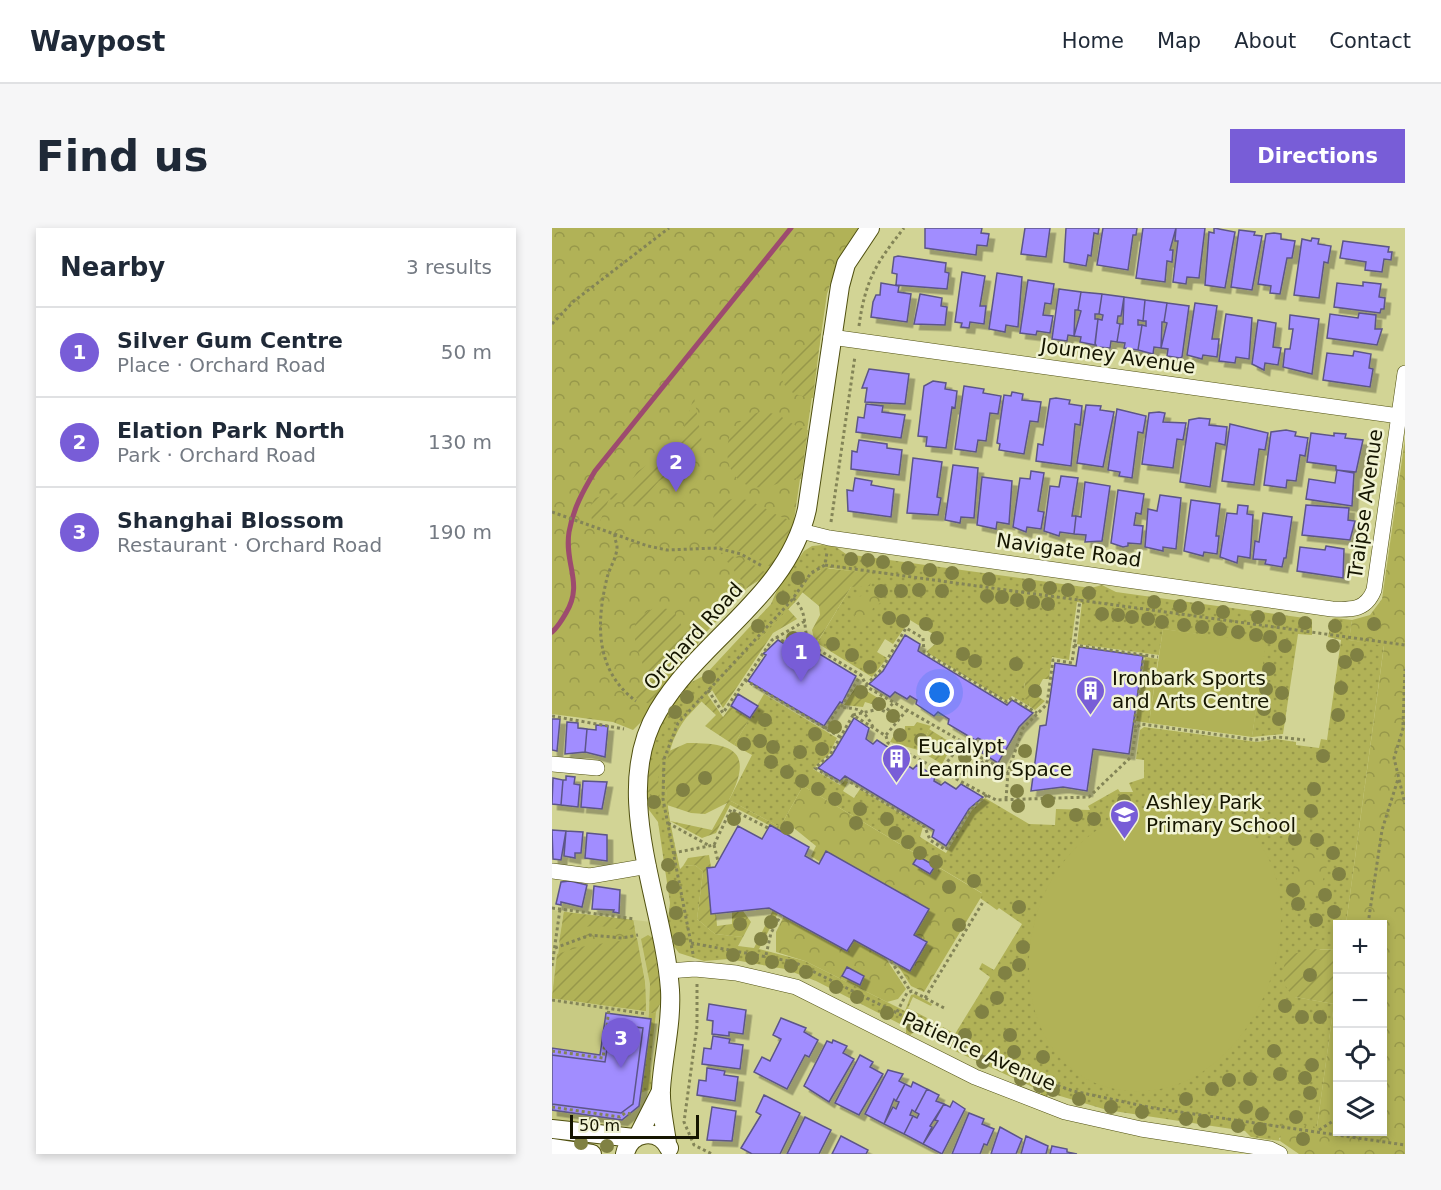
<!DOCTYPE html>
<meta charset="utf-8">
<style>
:root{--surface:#fff;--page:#f6f6f7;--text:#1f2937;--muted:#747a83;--line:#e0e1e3;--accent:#785dd7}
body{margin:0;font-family:"DejaVu Sans",sans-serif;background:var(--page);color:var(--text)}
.controls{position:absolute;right:18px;bottom:18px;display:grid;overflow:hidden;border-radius:0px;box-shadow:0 3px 9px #0003}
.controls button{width:54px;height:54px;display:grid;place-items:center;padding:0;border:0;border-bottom:2px solid var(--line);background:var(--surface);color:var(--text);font:30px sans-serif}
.scale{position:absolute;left:18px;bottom:15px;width:129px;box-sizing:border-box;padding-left:6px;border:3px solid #151500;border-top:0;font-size:16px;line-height:21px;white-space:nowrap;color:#151500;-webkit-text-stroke:4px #f1f3d3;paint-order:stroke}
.you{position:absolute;left:388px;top:465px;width:21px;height:21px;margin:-15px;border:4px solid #fff;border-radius:50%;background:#1a73e8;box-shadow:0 0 0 9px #1a73e833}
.badge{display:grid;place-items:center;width:39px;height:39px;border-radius:50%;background:var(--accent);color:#fff;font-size:20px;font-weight:700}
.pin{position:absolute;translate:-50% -50px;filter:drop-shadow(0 2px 3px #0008)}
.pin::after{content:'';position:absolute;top:32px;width:21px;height:18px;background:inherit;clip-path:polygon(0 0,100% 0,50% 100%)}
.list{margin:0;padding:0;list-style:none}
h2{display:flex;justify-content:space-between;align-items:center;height:78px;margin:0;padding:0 24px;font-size:26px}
h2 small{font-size:20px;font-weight:400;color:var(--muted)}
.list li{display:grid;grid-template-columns:39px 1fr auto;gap:18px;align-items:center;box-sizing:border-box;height:90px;padding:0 24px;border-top:2px solid var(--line)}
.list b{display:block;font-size:22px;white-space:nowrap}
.list p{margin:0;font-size:20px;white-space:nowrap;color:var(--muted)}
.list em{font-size:20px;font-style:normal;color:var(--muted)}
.icon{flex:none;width:33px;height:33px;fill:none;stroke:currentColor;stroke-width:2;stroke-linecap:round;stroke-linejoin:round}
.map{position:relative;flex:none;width:853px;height:926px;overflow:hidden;border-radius:0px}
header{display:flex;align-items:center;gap:36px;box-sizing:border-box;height:84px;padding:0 30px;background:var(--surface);border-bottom:2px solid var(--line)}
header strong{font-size:28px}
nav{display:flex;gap:33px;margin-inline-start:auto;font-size:21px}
.intro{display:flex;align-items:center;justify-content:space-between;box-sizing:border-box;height:144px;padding:0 36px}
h1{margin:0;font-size:42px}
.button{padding:15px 27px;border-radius:0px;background:var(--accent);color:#fff;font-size:21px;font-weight:700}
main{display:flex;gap:36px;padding:0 36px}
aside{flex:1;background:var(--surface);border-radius:0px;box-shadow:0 3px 9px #0003}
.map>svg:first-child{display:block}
.built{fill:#c8ca83}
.grass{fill:url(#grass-dots)}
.park{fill:url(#park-crowns)}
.garden{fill:url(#garden-furrows)}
.pitch{fill:#b1b257}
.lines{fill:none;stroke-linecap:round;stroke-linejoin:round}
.stream{stroke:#9d4b6f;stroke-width:5}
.building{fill:#a18dff;stroke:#5c5588;stroke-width:1.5;filter:url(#shadow)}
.minor-casing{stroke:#505010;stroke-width:16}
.tertiary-casing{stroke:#505010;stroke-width:20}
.path{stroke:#838457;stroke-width:3;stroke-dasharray:3 3;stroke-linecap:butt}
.minor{stroke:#fff;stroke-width:15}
.tertiary{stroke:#fff;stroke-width:18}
.tree{fill:#808143}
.labels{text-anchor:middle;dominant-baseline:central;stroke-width:5;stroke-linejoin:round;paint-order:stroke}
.street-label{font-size:20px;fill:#151500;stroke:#f1f3d3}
.poi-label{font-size:20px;fill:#151500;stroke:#f1f3d3;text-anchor:start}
</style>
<header>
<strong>Waypost</strong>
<nav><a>Home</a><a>Map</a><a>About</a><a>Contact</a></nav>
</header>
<div class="intro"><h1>Find us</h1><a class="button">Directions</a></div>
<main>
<aside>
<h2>Nearby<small>3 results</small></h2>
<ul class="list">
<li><span class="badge">1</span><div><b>Silver Gum Centre</b><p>Place · Orchard Road</p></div><em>50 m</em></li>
<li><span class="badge">2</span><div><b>Elation Park North</b><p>Park · Orchard Road</p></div><em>130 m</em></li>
<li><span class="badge">3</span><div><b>Shanghai Blossom</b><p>Restaurant · Orchard Road</p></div><em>190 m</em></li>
</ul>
</aside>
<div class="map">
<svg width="853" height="926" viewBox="0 0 853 926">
<defs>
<pattern id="grass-dots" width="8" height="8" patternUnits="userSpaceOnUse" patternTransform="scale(1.5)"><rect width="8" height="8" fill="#b1b257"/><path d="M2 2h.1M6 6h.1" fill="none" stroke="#97984a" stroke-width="1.8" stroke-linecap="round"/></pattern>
<pattern id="park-crowns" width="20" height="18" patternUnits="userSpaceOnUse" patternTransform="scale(1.5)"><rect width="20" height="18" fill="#b1b257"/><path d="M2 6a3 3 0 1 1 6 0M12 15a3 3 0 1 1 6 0" fill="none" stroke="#97984a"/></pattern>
<pattern id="garden-furrows" width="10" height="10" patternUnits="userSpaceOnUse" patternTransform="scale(1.5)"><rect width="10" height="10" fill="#b1b257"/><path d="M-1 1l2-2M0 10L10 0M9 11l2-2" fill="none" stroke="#97984a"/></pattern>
<filter id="shadow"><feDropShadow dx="5.5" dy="5.5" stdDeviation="0" flood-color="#0004"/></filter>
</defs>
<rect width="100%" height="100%" fill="#d2d495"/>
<path class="built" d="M0,682L99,694L110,766L109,788L101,857L83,899L0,896Z"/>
<path class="grass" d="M270,317L284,319L294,326L539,360L550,357L564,364L760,391V407L746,406L731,506L700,509L713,416L611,401L607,427L525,416L530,375L525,374L517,432L500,429L498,442L483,441C470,452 470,460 478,474L477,478L460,468L454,473L374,424L383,416L381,406L358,392L341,416L333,411L325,424L335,430L320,449L265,415L299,359L320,346L278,340L267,343L244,373L134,490C100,535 118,591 128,641L131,638L143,637L151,644L145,691L163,706L191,709L186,718L202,720L221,682L226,685L207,721L253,733L353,783L359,767L363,766L380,776L379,778L361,769L356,780L375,790L370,799L358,807L354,805V799L264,753L233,741L177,731L152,733L127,725L121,717L116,691L118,675L106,594L94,578L95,540L102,510L115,484L136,456L153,447L219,376L226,360L252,323L260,318Z
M783,390L800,392L797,412L832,417L794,696H786L785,722L768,721L743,769L782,776L765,899L727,910L728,913L699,909L693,903L555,882L498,865L493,870L489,869V863L386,815L391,799L403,806L438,749L427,741L430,735L442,742L470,696L447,680L445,682L428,670L430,665L251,558L228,599L177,572L200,527L182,517L212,466L285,510L277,526L261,541L288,557L293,552L296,554L291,563L302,570L308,561L371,599L368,609L394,625L420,582L433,570L477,596L503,597L504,581L538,582L536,578L566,561L568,564H581L577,555L592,550V532L584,531L588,502L592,499L705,514L724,511L744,514V517L767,520L769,511L775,512L789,412L776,409L780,391Z
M593,429L606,431L597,495L584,493Z
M365,494L379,498L366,522L338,514L342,507L352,512L353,498H362Z
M104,784L98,839L100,861L88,865L97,786Z"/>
<path class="park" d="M0,0H306L287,29L275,66L241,299L214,348L197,358L146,413L142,425L116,451L90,493L81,502L61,494L0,486Z
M853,211V926H747L728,913L730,894L765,899L785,754L786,904H830V696H794L832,418L797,412L800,392L818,387L830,371Z
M324,362L329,364L331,373L321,380L316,396H307L298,378L299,372Z
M251,558L431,666L372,764L359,758L345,736L358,743L374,714L362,707L377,681L274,624L268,634L259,628L264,618L232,592Z
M751,618L766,622L775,638L768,662L762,668L753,667C740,657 740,637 743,622Z
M12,684L81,692L93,755L94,783L0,770Z
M232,688L295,723L302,712L333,729L354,761L346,771L335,774L253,733L224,724V704Z"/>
<path class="garden" d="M270,97L261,170C250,168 238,167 232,156C219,132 264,116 270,97Z
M142,169L151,220L143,230L107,253L84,279L57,271L47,296L40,293L38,279L43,270L61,265L71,266L85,244L127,214Z
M207,184C233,184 236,198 256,202L249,251C236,248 227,257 214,259C184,263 170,237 177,210C182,196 194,188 207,184Z
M185,270C206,272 221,289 242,293L238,308L220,340L196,325L163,317C158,294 158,274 185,270Z
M168,324L197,334L216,346L195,360Z
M272,340L320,345L318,358L299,359L266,413L262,411L260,402L268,387L267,378L250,364L263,346Z
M105,379L121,382L131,400L149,409L142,425L116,451L99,476L88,473L78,465L94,450C90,421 64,395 105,379Z
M236,381L245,391L221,405L171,480L160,462Z
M492,440L498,442L497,451H491L486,460L485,468L493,473L483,482L477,478L478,474L467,467L472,463L474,447L482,441Z
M305,457L334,475L333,480L313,474L311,479L292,477Z
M155,466L171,489L179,478L198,490L182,517L153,498L164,487L149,473Z
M377,501L401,516L390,536L366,522L369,516L365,511L369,507L374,508Z
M135,515C182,515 202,523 177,572L228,599L232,592L241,599L236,607L178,577L164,605L150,610L118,593L160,602L175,575L153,586L139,585L115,577L113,545L117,523Z
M109,527L106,550L108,573L93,562L96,535Z
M157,627L159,639L155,640L159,686H164L165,698L180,696V684L191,683L199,694L191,709L163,706L145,691L151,644L143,637L131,638L136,630Z
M12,684L81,692L83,701C68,704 55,697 41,698C27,698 18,709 7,715Z
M96,707L101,710L110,772L104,784L97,786L98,756L89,711Z
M85,710L93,755L94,783L0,770L5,726L28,719Z
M760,721L785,722L782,776L743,769C730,760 727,741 737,727Z"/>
<path class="pitch" d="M611,401L714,415L700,509L597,495Z
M617,578C796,570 740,856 592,863C429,870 441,590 617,578Z"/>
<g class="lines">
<path class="stream" d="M0,404C6,399 10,392 14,385C32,355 12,337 17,304C21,281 31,263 43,243L239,0"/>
</g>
<path class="building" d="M373,0H430L429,5L437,6L435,18L425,17L424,27L373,20Z
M473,0H498L494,29L469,26Z
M514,0H547L546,6L542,5L539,28L536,27L534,38L512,34Z
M551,0H585L584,7H581L576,42L545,37Z
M591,0H624L618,22H621L620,34L615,33L613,54L584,50Z
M624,0H653L647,50L635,49L634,56L621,54L626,13H623Z
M662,0L683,4L673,60L653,57L657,4L662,5Z
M687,2L703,4L702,7L710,8L700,62L679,59Z
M722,5L729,6V11L743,13L740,30H735L728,66L718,65L719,58L706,56L714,6Z
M760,10L767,11L766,16L779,18L776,35L772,34L767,70L742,67L750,11L759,13Z
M791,13L837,19L836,24H840L839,32L832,31L830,44L813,42L814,34L788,30Z
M346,28L394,35L393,44L397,45L395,61L344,57L345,46L340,45L342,29Z
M410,44L433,48L428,78H434L432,96L418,94L417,100L409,99L410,95L403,94Z
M445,45L470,49L466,99L454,97L453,104L437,101Z
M476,52L502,56L499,76L493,75L491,87L501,88L498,105L485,103L484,107L468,105Z
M811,54L829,56L827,69L833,70L832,81H829L828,85L782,79L785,55L811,58Z
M329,55L347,58L346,64L359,66L355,94L319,89L321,74L324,67H328Z
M507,61L529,64L526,82H523L522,108L516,107L515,113L500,111Z
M529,64L550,66L547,86H543V91H546L543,117L528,114L529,109L522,108L529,83L526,82Z
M368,66L390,70L389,78L395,79L393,97L362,96Z
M550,66L572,69L569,88H566L565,95L568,96L565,114L559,113L558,120L545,119L543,115L546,91L550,92L551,87L547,86Z
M572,69L593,72L591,93L586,92V97H590L586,122L572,120L573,115L565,114L568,96H571Z
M593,72L615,75L612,94H610L609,120L602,119L601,126L586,122L590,97L594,98V93H591Z
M615,75L637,78L630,129L628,130L615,128L616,121L609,120L615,95L612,94Z
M643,75L665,78L660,111H667L665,129L651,127L650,131L635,127Z
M807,85L824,87L823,101H830L825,117L775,110L778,86L806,90Z
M674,86L700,90L697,131L684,129L683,135L667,133Z
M738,87L767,91L760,146L731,139L733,121H738L741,101H737Z
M706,92L724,95L721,119L729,120L726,137L713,135L712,142L700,136Z
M802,123L819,126L817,140L821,141L818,159L771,152L775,125L801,128Z
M317,141L357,146L353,176L313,174L315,160H310Z
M381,153L394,155L393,161L405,163L403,180L400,179L394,220L374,218L375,209L366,208L372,158Z
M412,158L432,161L431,165L449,168L446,186L438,185L434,213L426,212L424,224L403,221Z
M460,164L471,166L470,172L489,174L486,194L478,193L472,226L447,222L448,216L445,215L452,167L459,168Z
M504,170L518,172L517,176L530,178L528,197L523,196L519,238L484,233L486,216L491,217L498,171Z
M314,176L331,178L330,184L353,187L349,210L304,204L306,189L312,190Z
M534,177L549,178L548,182L562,184L551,239L525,235Z
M565,181L594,188L591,205L586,204L580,250L567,248L568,244L556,242Z
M607,184L613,185L611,194L634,195L631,212L625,211L621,240L590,236L597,185Z
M647,190L658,191L657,197L675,199L673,217L664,215L658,259L628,254L637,192Z
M678,196L716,205L713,222L707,221L702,257L670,253Z
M734,202L744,204L743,208L756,210L753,228L748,227L744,253L735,252L734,260L712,257L719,204Z
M759,205L782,208V205L794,206L793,210L811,212L804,244L784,242V238L755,234Z
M307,212L335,216V220L350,222L347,247L299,241L300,223L305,224Z
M361,230L390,234L385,269L389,270L386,287L355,285Z
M401,237L426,240L422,290L409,289L408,295L393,292Z
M785,242L802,245L800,278L754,271L757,251L783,255Z
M479,243L492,245L486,283L492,284L489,301L475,299L474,304L461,299L468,250L478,251Z
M509,248L526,250L520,288H524L522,306L508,304L507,308L492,303L498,258L507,259Z
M430,249L460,253L457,296L445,294L444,301L425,297Z
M303,250L320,253L319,257L342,261L339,289L296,283L295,262L301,263Z
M533,254L558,258L550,313L533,314L534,307L522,306L524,288L529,289Z
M566,262L592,266L589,286L584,285L582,297L591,298L589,316L576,315V318L571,319L559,315Z
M608,267L629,270L624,321L611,319V323L593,319L596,281L605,283Z
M639,272L668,276L664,308H667L665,326L652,324L651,328L632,323Z
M686,277L696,278L695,286L701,287L698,330L686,328L685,335L668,329L675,285L685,286Z
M754,277L797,280L796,292L803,293L798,312L750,307Z
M711,285L740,289L734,330H732L730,339L713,336L714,332L701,331L703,313L707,314Z
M774,318L792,321L791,350L745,343L748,319L773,322Z
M353,407L368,416L366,423L455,477L460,472L481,485L467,499L446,535L430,525L434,514L426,510L423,512L396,496L397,491L386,484L382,488L364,476L365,472L358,468L355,471L343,464L338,469L317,456L331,443Z
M226,412L261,433L266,425L304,448L290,475L288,474L272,498L196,453L214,427L211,426Z
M527,419L591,428L577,526L541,521L535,563L511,559L479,563L488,498L494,497L503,435L524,438Z
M186,466L206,478L198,490L179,478Z
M302,490L317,500L314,511L321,516L325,512L351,529L350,534L361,541L365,537L383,548L382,553L389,557L393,554L404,561L409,556L431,569L417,581L394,618L380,609L382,602L293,548L288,553L266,540L280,527Z
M0,491H8L5,523L0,522Z
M15,494L26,495V500L35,501L33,524L13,526Z
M44,497L56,498L53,529L33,524L35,501L44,502Z
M14,548L23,549L22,556L28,557L26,579L9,577L11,552H14Z
M1,550L11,552L9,577L0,576Z
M31,553L55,554L50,581L29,579Z
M218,597L257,619L253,628L267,636L274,623L377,681L362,707L375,714L358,743L302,712L295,723L217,680L159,686L155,640L163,639L186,598L210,611Z
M0,602L14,603L9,632L1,631Z
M14,603L31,604L29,625H23V630L12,628Z
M35,605L55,607V633L33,630Z
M366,628L383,638L378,646L361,636Z
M18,653L35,657L30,679L9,674V677L4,676L9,654Z
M42,658L68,662L67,685L61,684L62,682L40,681Z
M295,739L312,748L308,757L290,748Z
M157,776L194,782L191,806L177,804V808L160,806L161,793L155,792Z
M54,785L99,791L87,878L70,892L0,882V876L69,885L81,876L91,800L59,796L53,834L0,827V820L48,827Z
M229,790L254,800L252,804L266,812L257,829L253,827L235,861L202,844L210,829L218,833L229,811L221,807Z
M59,796L91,800L81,876L69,885L0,876V827L53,834Z
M161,808L178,811L177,815L191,817L188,841L150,836L152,820L159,821Z
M281,812L295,818L291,825L302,831L277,874L252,858L275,813L280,815Z
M308,827L321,834L318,839L331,846L307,887L283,875Z
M155,840L173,843L172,847L186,849L183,873L145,867L147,852L154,853Z
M336,842L351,846L347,853L353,856L344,873L342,871L332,896L313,886Z
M361,854L375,861L363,884L360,882L358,887L361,888L352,906L332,896L341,879L344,881L347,874L344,873L353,856L359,859Z
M375,861L387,867L384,873L392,876L378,898L380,899L371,916L352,906L361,888L365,890L367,886L363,884Z
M212,867L248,885L228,926H200L189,920L209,887L204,884Z
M401,873L413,881L390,926L371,916L386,893L383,892L392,876L398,879Z
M160,879L184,883L180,913L155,912Z
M417,885L432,891L430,896L442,901L435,917L432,916L428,926H400Z
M253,889L279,902L267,926H235Z
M448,899L470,911L464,926H439Z
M289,908L316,922L314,926H280Z
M474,908L496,918L494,926H469Z
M500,918L515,921V924L525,926H498Z"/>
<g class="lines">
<defs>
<path id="minor" d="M279,109L847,188
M249,303L277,310L780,381C800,382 814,382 822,362L853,145
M0,536L45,540
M0,643L38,648L96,638
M116,743L143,741L184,745L244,759L423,849L513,884L589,901L718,921L728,926"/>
<path id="tertiary" d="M0,901L82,910
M86,908L109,863
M115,915C113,898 108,879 109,861C111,828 120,796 118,762C112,674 57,564 106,483C149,410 236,368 255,281L288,58L294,36L318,0
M0,920L40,926
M73,926C78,903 106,899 117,920"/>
</defs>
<use href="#minor" class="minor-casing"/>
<use href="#tertiary" class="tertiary-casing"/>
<path class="path" d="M0,96L22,73L117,0
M307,98C313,53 324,35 352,0
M0,284L96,318L115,322L165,320L189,326L210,338
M279,294L303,128
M63,306C62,312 65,314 65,319C65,329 57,341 55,350C44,395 43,443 84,473
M273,337L853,417
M241,370C259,386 248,404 260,418L309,447L315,459L421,520L424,527L456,544
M224,409L259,430L265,421
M522,417L606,429
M193,452L288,509
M314,457L329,442L354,400L371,410L372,424L455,474L460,470L485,485
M156,462L171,485L220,412L253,393
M289,479L309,447
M301,487L327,481L334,484L341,475
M0,488L72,501
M853,494L842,530L853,576
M851,497L853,441
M584,500L582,497L592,427
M273,501L287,479C308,481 311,480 321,499
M334,507L354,483
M388,543L411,514
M403,550L434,532
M435,567L419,581L394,622L378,612L373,599L293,551L288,555L263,540L278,527L301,487L334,508L336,515L444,572L537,569L580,528L584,500L589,496L704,512L726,509L753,512
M454,571L456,544L471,500L495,476L501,432L520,435L528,371
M116,595L156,617
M162,617L166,633
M121,625L162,617L179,581L216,600
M0,680L83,691
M816,696L830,602L846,551
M139,715L242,734L452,838L521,863L601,880L853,917
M3,720L38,707L70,710L86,707
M141,726L111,571L112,531L126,495L239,373L259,345L273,337L275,324
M214,727L219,705L229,687
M339,733L359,764
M0,738L8,681
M145,756V798L132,894L142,917L160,926
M373,770L431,674
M0,772L95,786
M345,784L355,765L360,763L394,781
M0,823L51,830L57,780
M0,879L68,889L73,885L80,886
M767,902L786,890"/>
<use href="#minor" class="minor"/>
<use href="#tertiary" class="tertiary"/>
</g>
<g class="tree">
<circle cx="299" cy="331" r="7"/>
<circle cx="316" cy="332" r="7"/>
<circle cx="331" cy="334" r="7"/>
<circle cx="356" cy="340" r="7"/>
<circle cx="378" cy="342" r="7"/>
<circle cx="400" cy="345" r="7"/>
<circle cx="246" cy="350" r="7"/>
<circle cx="437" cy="351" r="7"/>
<circle cx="477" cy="357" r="7"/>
<circle cx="498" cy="360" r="7"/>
<circle cx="367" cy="362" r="7"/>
<circle cx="516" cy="362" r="7"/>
<circle cx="329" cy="363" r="7"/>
<circle cx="349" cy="363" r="7"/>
<circle cx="390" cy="363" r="7"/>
<circle cx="537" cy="365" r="7"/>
<circle cx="435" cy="368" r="7"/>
<circle cx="450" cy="369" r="7"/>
<circle cx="231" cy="370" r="7"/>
<circle cx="465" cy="372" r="7"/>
<circle cx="481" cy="374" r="7"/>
<circle cx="602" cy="374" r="7"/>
<circle cx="496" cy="376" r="7"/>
<circle cx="628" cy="378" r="7"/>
<circle cx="646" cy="380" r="7"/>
<circle cx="671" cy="384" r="7"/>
<circle cx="550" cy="386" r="7"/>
<circle cx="566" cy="387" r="7"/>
<circle cx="580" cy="389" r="7"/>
<circle cx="706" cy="389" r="7"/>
<circle cx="337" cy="390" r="7"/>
<circle cx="596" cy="391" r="7"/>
<circle cx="727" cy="391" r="7"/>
<circle cx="351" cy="393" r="7"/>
<circle cx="610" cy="394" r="7"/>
<circle cx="753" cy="395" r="7"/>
<circle cx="374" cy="396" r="7"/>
<circle cx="822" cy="396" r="7"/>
<circle cx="632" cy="397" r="7"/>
<circle cx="206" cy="398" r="7"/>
<circle cx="783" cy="398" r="7"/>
<circle cx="650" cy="399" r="7"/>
<circle cx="668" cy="401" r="7"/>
<circle cx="686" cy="404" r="7"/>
<circle cx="704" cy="407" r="7"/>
<circle cx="718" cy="409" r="7"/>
<circle cx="241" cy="410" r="7"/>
<circle cx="385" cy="410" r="7"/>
<circle cx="281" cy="416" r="7"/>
<circle cx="733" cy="418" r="7"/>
<circle cx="781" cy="418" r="7"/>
<circle cx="411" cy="426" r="7"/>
<circle cx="300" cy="427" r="7"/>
<circle cx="805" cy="427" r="7"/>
<circle cx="423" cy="433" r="7"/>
<circle cx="793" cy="434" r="7"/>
<circle cx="464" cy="436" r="7"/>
<circle cx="318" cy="439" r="7"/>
<circle cx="717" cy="441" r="7"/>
<circle cx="157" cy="449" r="7"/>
<circle cx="789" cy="460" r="7"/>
<circle cx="714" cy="461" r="7"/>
<circle cx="483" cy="463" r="7"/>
<circle cx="309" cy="464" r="7"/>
<circle cx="730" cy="465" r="7"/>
<circle cx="135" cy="469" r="7"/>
<circle cx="327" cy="476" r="7"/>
<circle cx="712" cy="481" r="7"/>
<circle cx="123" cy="484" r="7"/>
<circle cx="786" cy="487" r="7"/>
<circle cx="341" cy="488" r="7"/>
<circle cx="727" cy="491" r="7"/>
<circle cx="213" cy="492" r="7"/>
<circle cx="283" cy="499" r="7"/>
<circle cx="263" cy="506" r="7"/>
<circle cx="348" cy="507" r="7"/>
<circle cx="369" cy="512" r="7"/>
<circle cx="208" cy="513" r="7"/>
<circle cx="192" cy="516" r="7"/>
<circle cx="221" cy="519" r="7"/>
<circle cx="270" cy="521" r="7"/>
<circle cx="473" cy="523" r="7"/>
<circle cx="248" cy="524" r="7"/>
<circle cx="771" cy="528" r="7"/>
<circle cx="413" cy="529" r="7"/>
<circle cx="219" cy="534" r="7"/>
<circle cx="465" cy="540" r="7"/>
<circle cx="235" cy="544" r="7"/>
<circle cx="153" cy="550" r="7"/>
<circle cx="250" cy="553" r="7"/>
<circle cx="266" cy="561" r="7"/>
<circle cx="762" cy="561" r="7"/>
<circle cx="131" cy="562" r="7"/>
<circle cx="465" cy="563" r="7"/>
<circle cx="283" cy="571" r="7"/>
<circle cx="496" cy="573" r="7"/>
<circle cx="572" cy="573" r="7"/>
<circle cx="102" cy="574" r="7"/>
<circle cx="466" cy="578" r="7"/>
<circle cx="308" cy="581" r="7"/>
<circle cx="759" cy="583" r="7"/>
<circle cx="524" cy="587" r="7"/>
<circle cx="182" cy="591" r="7"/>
<circle cx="335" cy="591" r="7"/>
<circle cx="542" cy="591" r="7"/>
<circle cx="304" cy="595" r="7"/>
<circle cx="235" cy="600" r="7"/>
<circle cx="343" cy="605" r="7"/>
<circle cx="743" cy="611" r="7"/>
<circle cx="765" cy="612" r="7"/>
<circle cx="356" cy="614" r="7"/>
<circle cx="368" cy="625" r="7"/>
<circle cx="781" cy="625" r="7"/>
<circle cx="384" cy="634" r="7"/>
<circle cx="116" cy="637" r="7"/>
<circle cx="787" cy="646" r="7"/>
<circle cx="422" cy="653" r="7"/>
<circle cx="121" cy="659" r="7"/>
<circle cx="397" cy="659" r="7"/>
<circle cx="741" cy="662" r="7"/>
<circle cx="773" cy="667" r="7"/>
<circle cx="746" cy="676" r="7"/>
<circle cx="467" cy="679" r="7"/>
<circle cx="782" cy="684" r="7"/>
<circle cx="124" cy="685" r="7"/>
<circle cx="764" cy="692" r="7"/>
<circle cx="219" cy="694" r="7"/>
<circle cx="188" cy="696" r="7"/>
<circle cx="407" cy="697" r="7"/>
<circle cx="127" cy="711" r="7"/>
<circle cx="209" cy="711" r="7"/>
<circle cx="471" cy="719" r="7"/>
<circle cx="181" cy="727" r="7"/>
<circle cx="200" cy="730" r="7"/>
<circle cx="220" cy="734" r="7"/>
<circle cx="467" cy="737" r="7"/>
<circle cx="239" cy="738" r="7"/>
<circle cx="254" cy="744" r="7"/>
<circle cx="453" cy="745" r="7"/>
<circle cx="758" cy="747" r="7"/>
<circle cx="284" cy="759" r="7"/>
<circle cx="305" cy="769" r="7"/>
<circle cx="445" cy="770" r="7"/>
<circle cx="733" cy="778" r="7"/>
<circle cx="430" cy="784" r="7"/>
<circle cx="335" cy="785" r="7"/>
<circle cx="750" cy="789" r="7"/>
<circle cx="768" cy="789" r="7"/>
<circle cx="361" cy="798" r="7"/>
<circle cx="413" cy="807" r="7"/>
<circle cx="458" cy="807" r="7"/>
<circle cx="722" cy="823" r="7"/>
<circle cx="462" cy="824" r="7"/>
<circle cx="491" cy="829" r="7"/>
<circle cx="431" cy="834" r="7"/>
<circle cx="760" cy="837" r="7"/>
<circle cx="728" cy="846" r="7"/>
<circle cx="753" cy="850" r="7"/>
<circle cx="469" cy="851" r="7"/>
<circle cx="698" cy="851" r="7"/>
<circle cx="677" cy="852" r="7"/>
<circle cx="488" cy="858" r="7"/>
<circle cx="660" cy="861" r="7"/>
<circle cx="501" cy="862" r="7"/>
<circle cx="758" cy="865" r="7"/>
<circle cx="527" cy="871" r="7"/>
<circle cx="634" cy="871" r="7"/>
<circle cx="559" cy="879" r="7"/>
<circle cx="694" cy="879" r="7"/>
<circle cx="590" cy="884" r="7"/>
<circle cx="710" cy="886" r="7"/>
<circle cx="744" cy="889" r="7"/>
<circle cx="634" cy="891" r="7"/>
<circle cx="652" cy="893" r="7"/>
<circle cx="686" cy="898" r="7"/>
<circle cx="708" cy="901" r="7"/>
<circle cx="751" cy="911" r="7"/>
<circle cx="29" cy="915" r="7"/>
<circle cx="55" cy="918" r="7"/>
</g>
<defs>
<symbol id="building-pin" viewBox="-11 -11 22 30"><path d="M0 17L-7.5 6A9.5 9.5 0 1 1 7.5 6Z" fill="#785dd7" stroke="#f1f3d3"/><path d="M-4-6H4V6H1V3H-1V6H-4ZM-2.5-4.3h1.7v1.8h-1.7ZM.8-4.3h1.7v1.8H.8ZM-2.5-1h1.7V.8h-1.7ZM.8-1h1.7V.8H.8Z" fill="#fff"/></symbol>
<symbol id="school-pin" viewBox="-11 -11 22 30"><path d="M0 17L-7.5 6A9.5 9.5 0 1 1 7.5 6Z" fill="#785dd7" stroke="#f1f3d3"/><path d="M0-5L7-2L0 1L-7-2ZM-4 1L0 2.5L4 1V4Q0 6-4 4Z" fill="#fff"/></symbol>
</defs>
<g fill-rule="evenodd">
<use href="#building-pin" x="522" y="446" width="33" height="45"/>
<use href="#building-pin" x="328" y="514" width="33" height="45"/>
<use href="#school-pin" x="556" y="570" width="33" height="45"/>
</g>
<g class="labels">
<g class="street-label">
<text transform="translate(566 128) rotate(8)">Journey Avenue</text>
<text transform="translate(813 276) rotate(-82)">Traipse Avenue</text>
<text transform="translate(517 322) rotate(8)">Navigate Road</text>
<text transform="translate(141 408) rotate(-48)">Orchard Road</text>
<text transform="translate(427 823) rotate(24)">Patience Avenue</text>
</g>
<g class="poi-label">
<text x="560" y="450">Ironbark Sports<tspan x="560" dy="23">and Arts Centre</tspan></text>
<text x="366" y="518">Eucalypt<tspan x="366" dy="23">Learning Space</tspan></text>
<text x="594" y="574">Ashley Park<tspan x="594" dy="23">Primary School</tspan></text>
</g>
</g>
</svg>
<div class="controls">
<button>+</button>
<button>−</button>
<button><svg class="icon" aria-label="locate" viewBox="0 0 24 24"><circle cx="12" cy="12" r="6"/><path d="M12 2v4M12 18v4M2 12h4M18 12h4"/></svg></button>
<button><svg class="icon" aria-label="layers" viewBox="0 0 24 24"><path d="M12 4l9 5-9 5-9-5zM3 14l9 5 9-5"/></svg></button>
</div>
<div class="scale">50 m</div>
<div class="you"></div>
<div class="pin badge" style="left:249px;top:454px">1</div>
<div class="pin badge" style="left:124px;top:264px">2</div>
<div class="pin badge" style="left:69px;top:840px">3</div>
</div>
</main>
